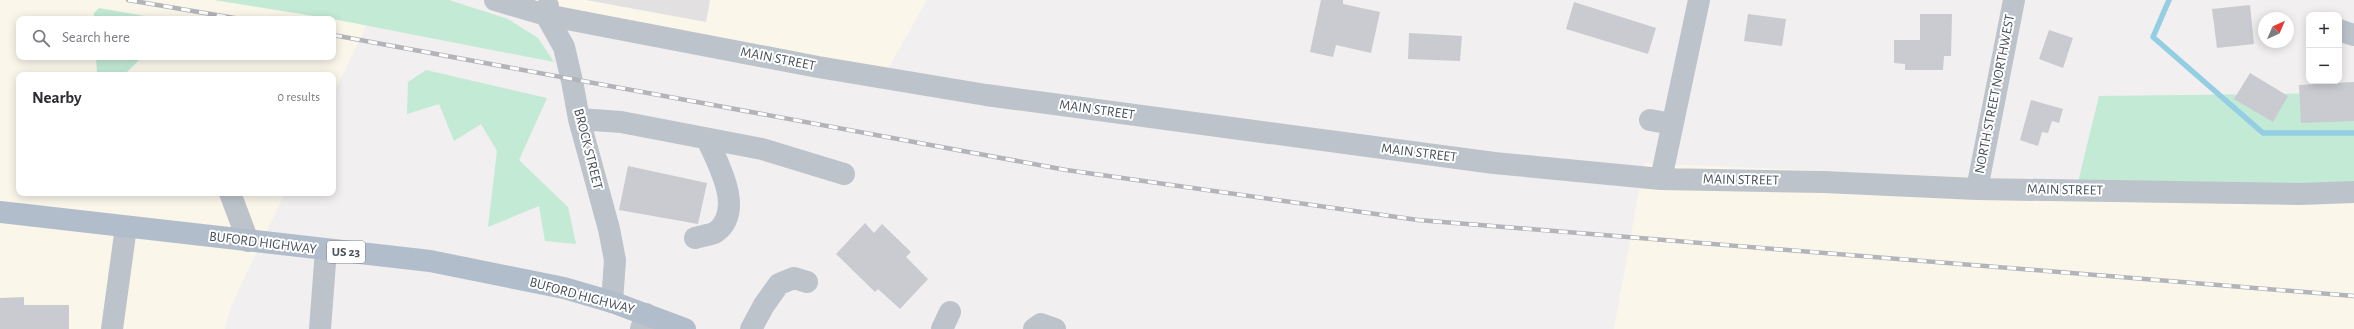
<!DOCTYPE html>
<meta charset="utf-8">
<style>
:root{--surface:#fff;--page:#f7f7f7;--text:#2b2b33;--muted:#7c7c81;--line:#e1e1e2}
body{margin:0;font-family:"Alegreya Sans",sans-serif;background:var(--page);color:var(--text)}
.controls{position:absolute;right:12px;top:12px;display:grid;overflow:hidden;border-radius:8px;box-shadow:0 2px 10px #0003}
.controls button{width:36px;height:36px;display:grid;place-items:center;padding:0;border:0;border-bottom:1px solid var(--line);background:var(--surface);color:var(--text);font:20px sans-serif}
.compass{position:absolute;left:2258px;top:12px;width:36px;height:36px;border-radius:50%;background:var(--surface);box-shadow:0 2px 10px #0003;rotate:44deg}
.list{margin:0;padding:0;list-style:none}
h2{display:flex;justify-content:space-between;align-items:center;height:52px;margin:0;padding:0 16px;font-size:17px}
h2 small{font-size:13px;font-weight:400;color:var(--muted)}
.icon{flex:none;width:22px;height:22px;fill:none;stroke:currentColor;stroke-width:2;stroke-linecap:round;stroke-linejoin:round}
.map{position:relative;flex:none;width:2354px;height:329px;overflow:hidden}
.search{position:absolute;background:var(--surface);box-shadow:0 2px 10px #0003;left:16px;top:16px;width:320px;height:44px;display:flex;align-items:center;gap:10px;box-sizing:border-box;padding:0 14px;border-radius:8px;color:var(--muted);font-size:15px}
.panel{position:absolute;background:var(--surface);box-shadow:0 2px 10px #0003;left:16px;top:72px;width:320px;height:124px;border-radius:8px}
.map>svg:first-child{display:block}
.commercial{fill:#faf6ea;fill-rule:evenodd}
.education{fill:#e2e0e0}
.green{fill:#c2ead4}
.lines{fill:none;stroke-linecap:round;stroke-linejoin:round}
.stream{stroke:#94cee2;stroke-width:5.5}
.building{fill:#c9cbd1}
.minor{stroke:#bcc3ca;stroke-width:22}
.major{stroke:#b2bdcb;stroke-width:22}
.rail-casing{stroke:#b2b4b9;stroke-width:4.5}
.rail{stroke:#fff;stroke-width:3;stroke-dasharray:9;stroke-linecap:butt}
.labels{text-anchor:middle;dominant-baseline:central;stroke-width:4;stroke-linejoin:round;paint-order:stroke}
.shield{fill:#fff;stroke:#80858c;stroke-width:1}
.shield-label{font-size:13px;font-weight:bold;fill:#49515a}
.street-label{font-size:14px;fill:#49515a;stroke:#fff}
</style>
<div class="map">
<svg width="2354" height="329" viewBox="0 0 2354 329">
<rect width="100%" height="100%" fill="#f1efef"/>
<path class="commercial" d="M0,0H379L333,95V75H19V193H285L231,306L225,329H0ZM19,19H333V57H19Z
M532,0H927L884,76Z
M1644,163L2151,185L2354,198V329H1614Z"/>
<path class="education" d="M586,0H710L706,22Z"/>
<path class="green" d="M214,0H449L508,19L538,38L554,62L333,19Z
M99,8L162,19H94V13Z
M96,57H142L127,72L97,73Z
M426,70L547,98L519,160L568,207L576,244L545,241L539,206L488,227L497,151L481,124L454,141L439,104L407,114L408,82Z
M2354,93V198L2078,182L2099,96Z"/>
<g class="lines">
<path class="stream" d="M2169,0L2153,37L2263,133H2354"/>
</g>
<path class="building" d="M1321,0H1343V4L1380,12L1371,53L1336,45L1333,57L1310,52Z
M1574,2L1656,28L1648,54L1566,29Z
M2250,5L2254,44L2217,48L2212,9Z
M1748,14L1786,19L1782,46L1744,41Z
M1920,14H1952L1951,56H1944L1943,70H1905V64L1894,63V40H1920Z
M2049,30L2073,38L2063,68L2039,59Z
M1409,33L1462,36L1460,61L1408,59Z
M2250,73L2288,96L2273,122L2234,99Z
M2354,82V121L2301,123L2299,85Z
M2031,100L2063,109L2059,123L2052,121L2048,133L2042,132L2038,146L2020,140Z
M628,166L707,183L698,224L619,210Z
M865,223L874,233L882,224L911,252L906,257L928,279L900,309L878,289L875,292L836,254Z
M24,297V305H69V329H0V298Z"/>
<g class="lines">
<path class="minor" d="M495,0L546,15L818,67L986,95L1494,163L1661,179L1824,182L1977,189L2299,194L2354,192
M548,6L546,15L564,47L572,81L579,119L609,229L615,260L612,302
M2339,30L2354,35
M579,119L621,122L762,149L844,174
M1650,120L1672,124
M1661,179L1699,0
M1977,189L2014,0
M230,193L248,241
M695,238C701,236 711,235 716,232C745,210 718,164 707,139
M112,329L126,227
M320,329L326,250
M641,329L646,314
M751,329L764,305L779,284L794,278L807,282
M942,329L950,312
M1034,329L1041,324L1055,329"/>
<path class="major" d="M0,212L430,261L564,288L612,302L685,329"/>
<defs>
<path id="rail" d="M128,0L240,19
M333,35L1066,170L1418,220L2354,296"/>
</defs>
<use href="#rail" class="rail-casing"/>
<use href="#rail" class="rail"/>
</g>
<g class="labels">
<rect class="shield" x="327" y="241" width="38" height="22" rx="3"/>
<g class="shield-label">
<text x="346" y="252">US 23</text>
</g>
<g class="street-label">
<text transform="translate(778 59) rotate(11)">MAIN STREET</text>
<text transform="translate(1995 94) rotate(-79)">NORTH STREET NORTHWEST</text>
<text transform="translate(1097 110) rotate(8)">MAIN STREET</text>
<text transform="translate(588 149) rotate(76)">BROCK STREET</text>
<text transform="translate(1419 153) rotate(7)">MAIN STREET</text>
<text transform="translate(1741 180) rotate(1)">MAIN STREET</text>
<text transform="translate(2065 190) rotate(1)">MAIN STREET</text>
<text transform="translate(263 243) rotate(7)">BUFORD HIGHWAY</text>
<text transform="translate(582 296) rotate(15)">BUFORD HIGHWAY</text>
</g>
</g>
</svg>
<div class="controls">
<button>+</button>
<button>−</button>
</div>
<svg class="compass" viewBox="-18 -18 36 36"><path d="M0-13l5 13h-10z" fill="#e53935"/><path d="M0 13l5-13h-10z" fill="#7c7c81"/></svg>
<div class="search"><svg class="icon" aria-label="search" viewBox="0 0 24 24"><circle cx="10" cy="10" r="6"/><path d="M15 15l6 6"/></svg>Search here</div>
<section class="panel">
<h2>Nearby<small>0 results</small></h2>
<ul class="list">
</ul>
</section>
</div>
